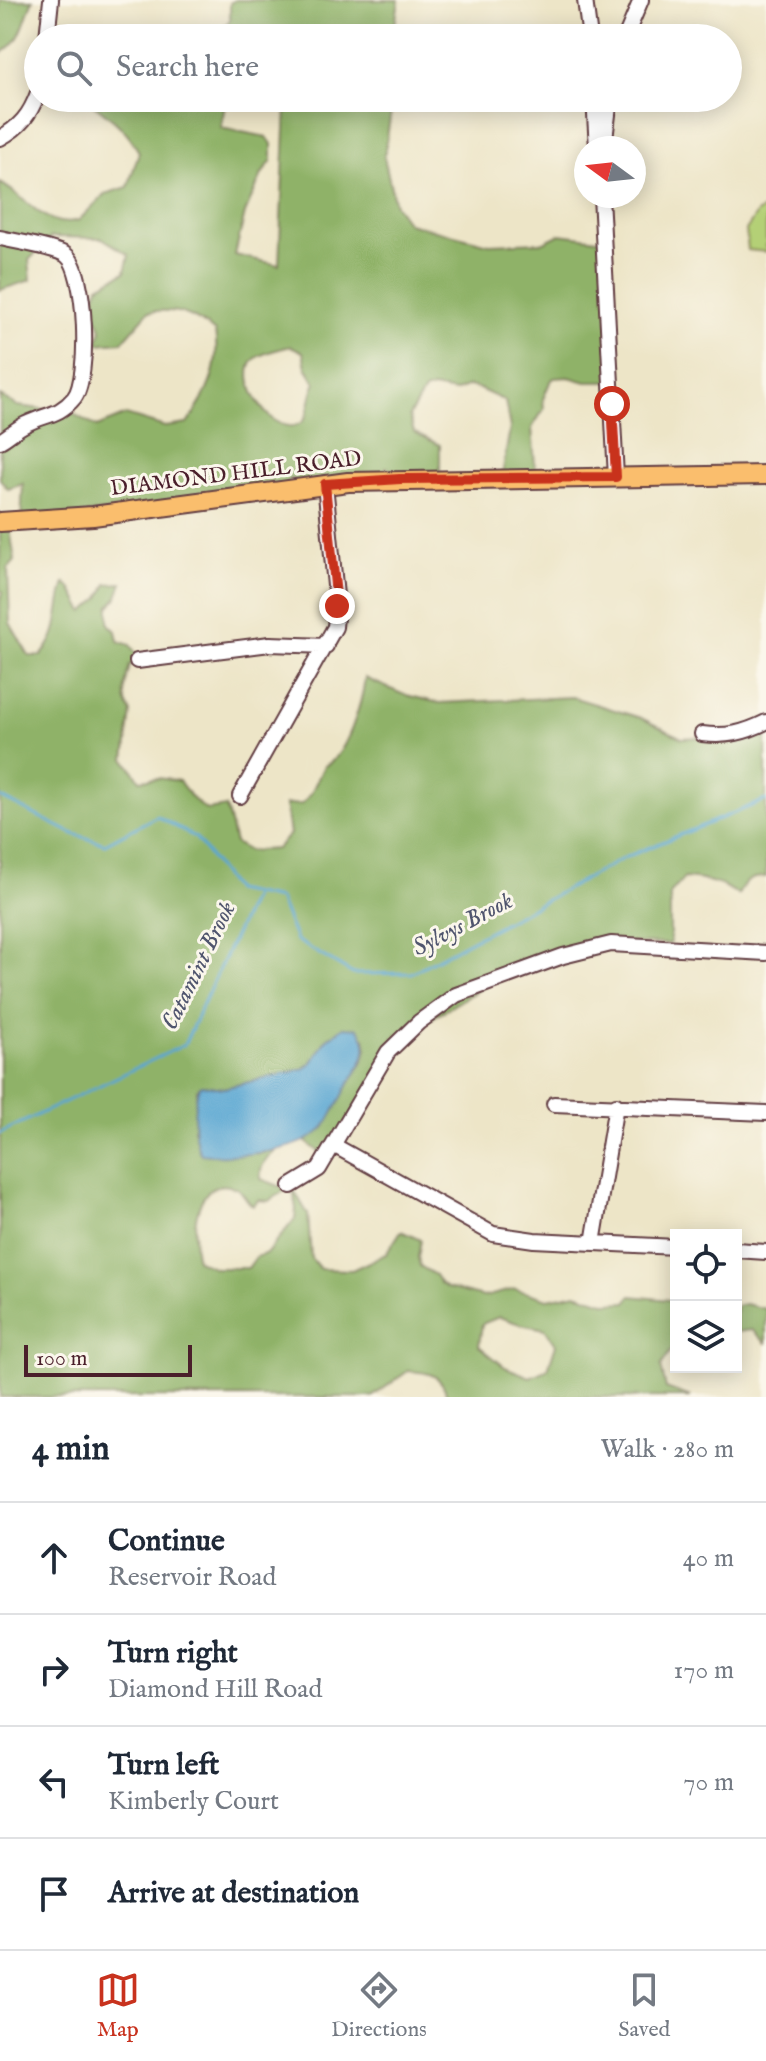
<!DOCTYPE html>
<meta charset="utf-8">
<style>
:root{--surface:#fff;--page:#f2f2f3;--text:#1f2937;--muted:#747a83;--line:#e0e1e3;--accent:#c8321e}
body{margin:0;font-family:"IM FELL English",serif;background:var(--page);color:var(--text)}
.controls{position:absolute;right:24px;bottom:24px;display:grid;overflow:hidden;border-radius:0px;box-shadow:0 4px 20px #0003}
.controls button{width:72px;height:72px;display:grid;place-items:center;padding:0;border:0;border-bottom:2px solid var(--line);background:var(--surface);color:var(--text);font:40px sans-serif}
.compass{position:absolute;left:574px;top:136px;width:72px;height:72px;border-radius:50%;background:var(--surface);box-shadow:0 4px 20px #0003;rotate:285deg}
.scale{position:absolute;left:24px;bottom:20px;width:168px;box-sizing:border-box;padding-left:8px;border:4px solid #4a1f2b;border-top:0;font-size:22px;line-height:28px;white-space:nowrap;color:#4a1f2b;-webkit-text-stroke:6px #fbf7ec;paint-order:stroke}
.stop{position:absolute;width:24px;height:24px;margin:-18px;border:6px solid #c8321e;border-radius:50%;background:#fff}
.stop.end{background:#c8321e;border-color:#fff;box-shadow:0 2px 8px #0008}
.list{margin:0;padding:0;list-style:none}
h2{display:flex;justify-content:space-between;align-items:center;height:104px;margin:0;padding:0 32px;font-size:34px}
h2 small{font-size:26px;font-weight:400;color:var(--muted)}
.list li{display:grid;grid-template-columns:52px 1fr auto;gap:24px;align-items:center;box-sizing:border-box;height:112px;padding:0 32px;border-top:2px solid var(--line)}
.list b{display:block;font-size:30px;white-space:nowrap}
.list p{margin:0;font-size:26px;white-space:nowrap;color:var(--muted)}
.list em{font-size:26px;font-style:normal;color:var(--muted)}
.icon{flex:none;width:44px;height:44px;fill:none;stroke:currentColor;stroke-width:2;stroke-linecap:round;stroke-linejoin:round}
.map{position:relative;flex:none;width:766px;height:1397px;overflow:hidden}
.search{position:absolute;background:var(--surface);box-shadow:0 4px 20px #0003;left:24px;right:24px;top:24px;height:88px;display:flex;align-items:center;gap:20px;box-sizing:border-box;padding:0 28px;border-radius:44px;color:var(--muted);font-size:30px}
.sheet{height:552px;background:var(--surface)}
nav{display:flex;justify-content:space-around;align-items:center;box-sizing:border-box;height:112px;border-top:2px solid var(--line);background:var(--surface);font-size:22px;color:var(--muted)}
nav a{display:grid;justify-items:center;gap:4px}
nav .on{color:var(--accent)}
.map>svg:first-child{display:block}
.green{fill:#b4d076;stroke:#7f7850;stroke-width:2}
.forest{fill:#8fb267;stroke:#6c6849;stroke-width:2;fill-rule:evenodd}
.water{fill:#58a6d2;stroke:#51627e;stroke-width:2}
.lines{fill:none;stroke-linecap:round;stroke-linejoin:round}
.stream{stroke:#58a6d2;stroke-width:3}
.minor-casing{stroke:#623d42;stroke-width:18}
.major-casing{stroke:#623d42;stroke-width:22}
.minor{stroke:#fff;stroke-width:14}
.major{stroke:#fabe6d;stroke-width:18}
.route{stroke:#c8321e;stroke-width:10}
.labels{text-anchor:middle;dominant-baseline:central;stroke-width:6;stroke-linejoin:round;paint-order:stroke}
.street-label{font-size:22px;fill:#4a1f2b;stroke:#fbf7ec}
.water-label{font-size:24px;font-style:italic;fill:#50556e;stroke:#fbf7ec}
</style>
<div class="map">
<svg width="766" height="1397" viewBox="0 0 766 1397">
<rect width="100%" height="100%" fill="#fbf7ec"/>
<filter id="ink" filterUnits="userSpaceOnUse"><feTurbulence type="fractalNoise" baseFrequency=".0125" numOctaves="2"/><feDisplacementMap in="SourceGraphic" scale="16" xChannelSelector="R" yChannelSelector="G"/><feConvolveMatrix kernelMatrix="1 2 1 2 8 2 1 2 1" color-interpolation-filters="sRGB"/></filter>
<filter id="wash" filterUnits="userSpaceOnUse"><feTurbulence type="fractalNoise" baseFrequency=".006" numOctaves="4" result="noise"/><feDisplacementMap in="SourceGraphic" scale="32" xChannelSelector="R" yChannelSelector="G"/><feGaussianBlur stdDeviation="1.8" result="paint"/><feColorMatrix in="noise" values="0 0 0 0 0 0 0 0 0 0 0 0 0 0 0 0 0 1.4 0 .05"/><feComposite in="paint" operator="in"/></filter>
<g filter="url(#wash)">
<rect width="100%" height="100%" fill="#ede5c7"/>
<path class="green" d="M766,208V252L748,250L746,230L758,212Z"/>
<path class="forest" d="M0,0H33C23,22 24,41 0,54Z
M235,0H399L393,38H214L230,20V3Z
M85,98H226L221,128L267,137L272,144V160L262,174L245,213L235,255L279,265L286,106L245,98H393L384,157L395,205L408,223L489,244L544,242L560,234L605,240L611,382H586L569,377L554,378L550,382L543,399L544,409L532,428L536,477L502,476L510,428L505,401L477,388L469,386L454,392L433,388L424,391L409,416L414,432L440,445V477L409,479L386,467L377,480L302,487L291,478L283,490L21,522L23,484L8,489L0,479V396L18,406L72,413L97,427L126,415L165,427L187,424C207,396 221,367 215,332C193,314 177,308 148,312L122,342L97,344L101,329L92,306L99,286L125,272L129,255L102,238L51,237L29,260L31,280L0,290V183C20,193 40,219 60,222C66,223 74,221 79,220L105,194L128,187L139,152C125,126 107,115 85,98ZM291,346L303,352L306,367L316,383C309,394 310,417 301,423C273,441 233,377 256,358C264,352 281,349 291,346Z
M0,523L10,529L15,561L8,569L10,623L29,656H41C63,629 55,613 65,583L71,588L84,612L100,598L107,584L122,583L116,599L109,607V624L116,631L118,641L130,645L140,659L130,665C126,681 120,697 131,712L125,759L140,780L158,778L179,781L192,798L206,810L226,807L235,843L249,851L276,849L290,834L285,805L302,804L311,793L324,766C347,758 362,701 365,678L402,694L439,703L572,697L641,718L682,738L722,736L766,721V877C750,877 745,881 738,895C723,883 703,879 684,878L670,894V944L609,943L493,981L406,1034L329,1159L306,1142V1138L324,1128L339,1099L362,1063L367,1049L365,1037L344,1027L326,1040L312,1062L304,1069L224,1088L201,1085L197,1090L194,1130L258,1154L277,1150C267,1158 259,1165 261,1179L287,1189L269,1201L258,1200L253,1206C245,1200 244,1192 236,1188C195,1171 190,1236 197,1260L215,1268H248L256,1257L267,1253L295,1219L296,1209L293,1189L308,1214L311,1258L320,1269L352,1270L386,1254L401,1231L421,1240L418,1257L420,1266L435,1275L440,1283L447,1288L484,1297L515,1289L548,1299L576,1293L607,1303L626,1302L631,1296L670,1300L676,1298V1343L661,1366L666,1388L691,1397H447C443,1374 428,1372 408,1371L372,1397H0V600L3,592L0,590ZM499,1317L520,1324L545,1329L556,1344L548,1369L530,1377L505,1367L479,1346L482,1324Z
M745,1304L766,1309V1343L752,1330L736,1332V1306Z"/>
<path class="water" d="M344,1027L358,1028C372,1046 364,1060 353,1077C343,1093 336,1111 325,1126C305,1153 232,1158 201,1154C192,1141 192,1098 201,1085L224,1088L304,1069L312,1062L326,1040Z"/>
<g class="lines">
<path class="stream" d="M0,797L71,833L105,844L157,816L196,838L234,890L279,899L296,940L353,974L411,973L626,857L766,800
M0,1133L184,1045L253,896"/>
</g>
</g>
<g filter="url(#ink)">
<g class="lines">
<defs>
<path id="minor" d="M585,0L590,38
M47,38L51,0
M625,38L641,0
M594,98L597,148
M0,138C20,127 30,115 38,93
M604,148L610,98
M601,196L616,477
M0,238C14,241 56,248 66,255C87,270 90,379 74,398C59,416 46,414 26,424C17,428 9,436 0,441
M137,661L270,644L326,646
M702,734C727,737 744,733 766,722
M240,796L335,627L337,606L325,484
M554,1104L766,1113
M335,1146L493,1234L534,1240L676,1247
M291,1186L319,1169L388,1052L419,1022L456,995L563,956L611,944L766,953
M593,1243L616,1105
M736,1250L766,1252"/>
<path id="major" d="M0,522L93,516L348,482L766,475"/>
</defs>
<use href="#minor" class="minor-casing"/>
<use href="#major" class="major-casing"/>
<use href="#minor" class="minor"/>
<use href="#major" class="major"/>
</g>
</g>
<g class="lines" filter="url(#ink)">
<path class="route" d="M337,606L325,484L400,479L616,477L612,404"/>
</g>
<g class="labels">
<g class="street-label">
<text transform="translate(236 474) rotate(-7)">DIAMOND HILL ROAD</text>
</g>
<g class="water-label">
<text transform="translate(463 925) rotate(-28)">Sylvys Brook</text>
<text transform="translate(199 966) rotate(-64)">Catamint Brook</text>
</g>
</g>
</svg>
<div class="controls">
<button><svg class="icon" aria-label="locate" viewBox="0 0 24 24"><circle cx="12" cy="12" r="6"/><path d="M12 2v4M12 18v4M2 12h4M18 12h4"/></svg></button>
<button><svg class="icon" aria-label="layers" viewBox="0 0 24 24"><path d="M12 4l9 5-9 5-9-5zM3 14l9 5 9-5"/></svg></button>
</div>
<svg class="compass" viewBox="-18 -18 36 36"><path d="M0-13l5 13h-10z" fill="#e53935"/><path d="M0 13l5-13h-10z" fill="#747a83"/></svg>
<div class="scale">100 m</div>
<div class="stop" style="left:612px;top:404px"></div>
<div class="stop end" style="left:337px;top:606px"></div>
<div class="search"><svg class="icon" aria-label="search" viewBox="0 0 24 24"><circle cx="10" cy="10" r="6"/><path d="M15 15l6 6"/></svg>Search here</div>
</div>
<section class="sheet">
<h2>4 min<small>Walk · 280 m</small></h2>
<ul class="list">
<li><svg class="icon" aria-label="ahead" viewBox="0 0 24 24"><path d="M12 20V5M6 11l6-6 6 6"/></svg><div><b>Continue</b><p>Reservoir Road</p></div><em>40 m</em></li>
<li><svg class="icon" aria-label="right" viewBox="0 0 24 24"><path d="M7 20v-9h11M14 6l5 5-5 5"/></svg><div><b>Turn right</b><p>Diamond Hill Road</p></div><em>170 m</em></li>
<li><svg class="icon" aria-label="left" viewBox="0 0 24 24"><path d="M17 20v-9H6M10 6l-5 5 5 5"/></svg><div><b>Turn left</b><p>Kimberly Court</p></div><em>70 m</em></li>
<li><svg class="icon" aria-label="arrive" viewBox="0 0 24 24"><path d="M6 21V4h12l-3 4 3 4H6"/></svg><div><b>Arrive at destination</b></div></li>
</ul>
</section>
<nav>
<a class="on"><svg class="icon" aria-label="map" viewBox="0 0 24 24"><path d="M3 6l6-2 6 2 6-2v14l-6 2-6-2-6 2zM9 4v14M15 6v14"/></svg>Map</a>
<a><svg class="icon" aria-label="directions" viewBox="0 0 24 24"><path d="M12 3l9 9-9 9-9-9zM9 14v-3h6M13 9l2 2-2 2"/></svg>Directions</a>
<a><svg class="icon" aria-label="saved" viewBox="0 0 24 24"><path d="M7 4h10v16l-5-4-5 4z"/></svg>Saved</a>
</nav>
